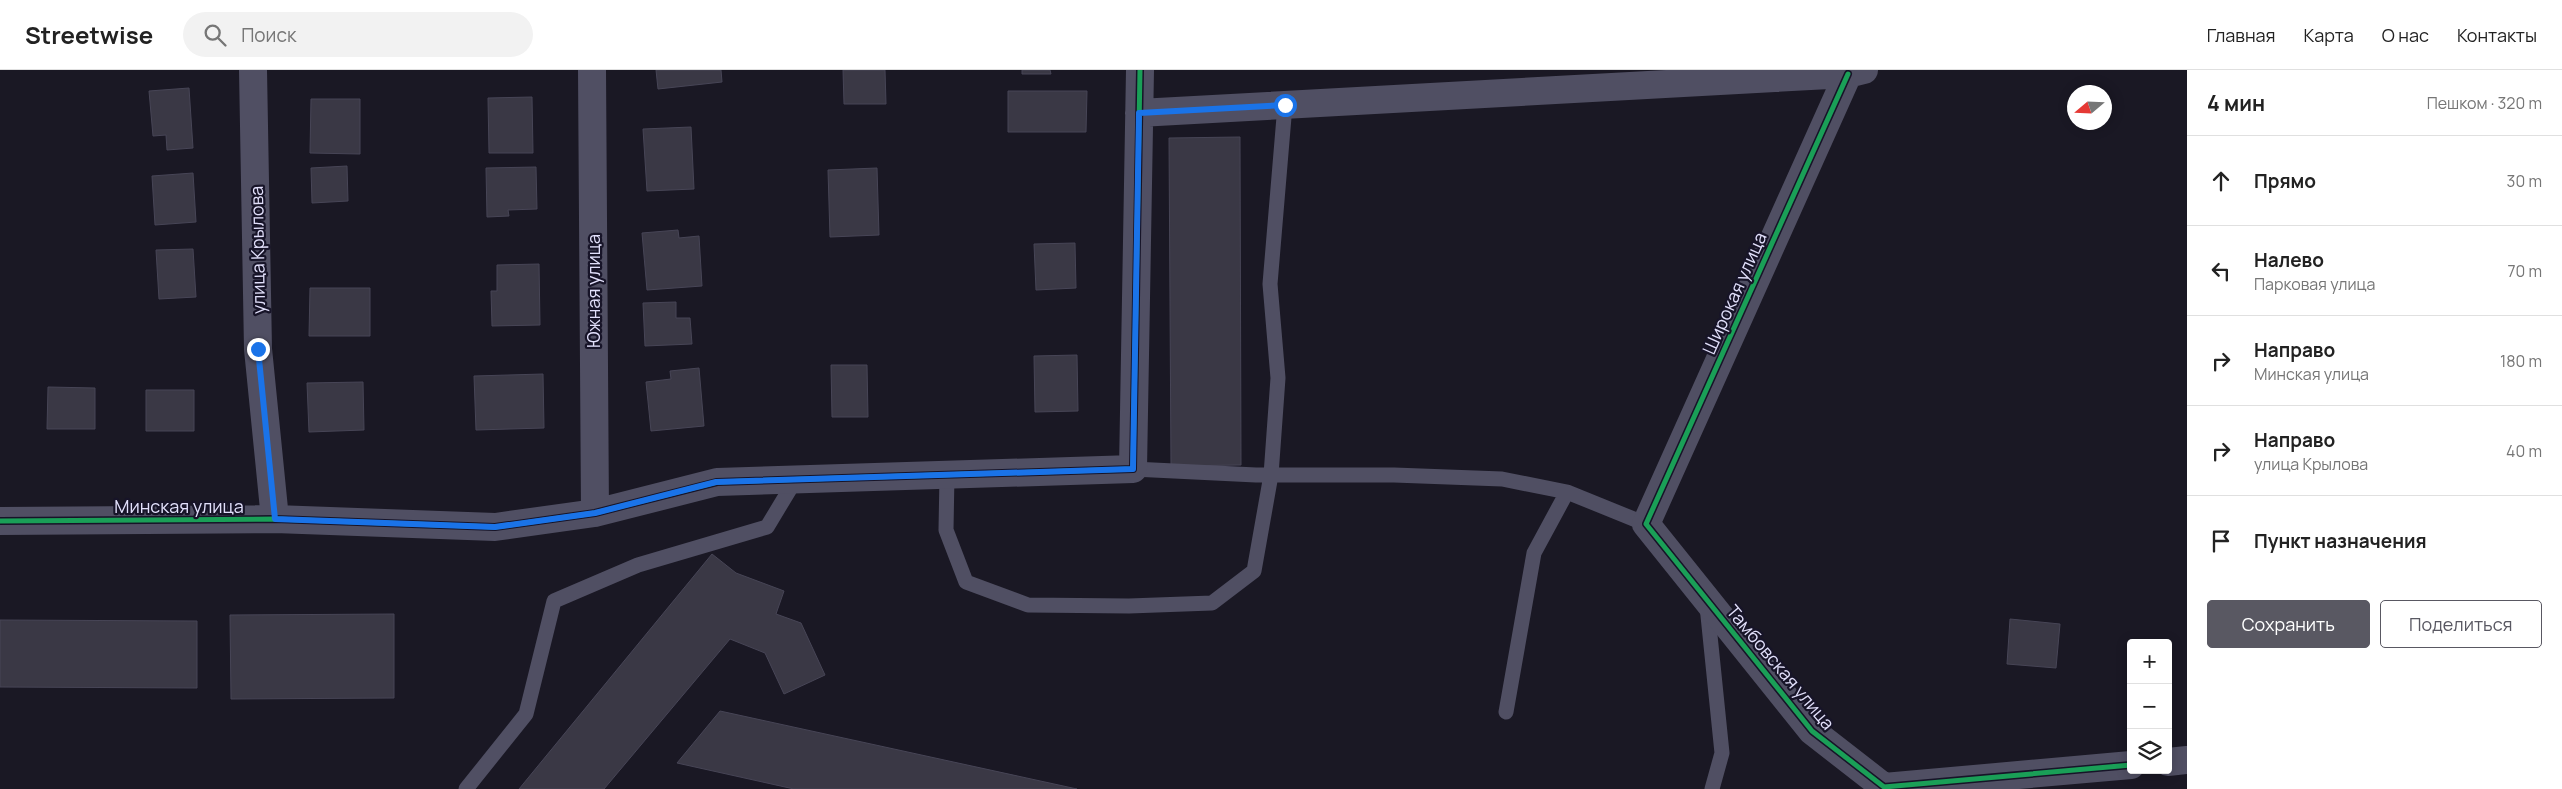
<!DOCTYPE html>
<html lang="ru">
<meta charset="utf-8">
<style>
:root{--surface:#fff;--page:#f2f2f2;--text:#222;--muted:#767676;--line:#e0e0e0;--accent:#595862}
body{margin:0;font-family:Manrope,sans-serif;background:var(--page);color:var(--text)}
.controls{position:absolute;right:15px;bottom:15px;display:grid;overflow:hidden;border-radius:5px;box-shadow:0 2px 12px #0003}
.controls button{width:45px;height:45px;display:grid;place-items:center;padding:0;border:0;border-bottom:1px solid var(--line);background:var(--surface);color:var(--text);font:25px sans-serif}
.compass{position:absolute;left:2067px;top:15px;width:45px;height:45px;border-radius:50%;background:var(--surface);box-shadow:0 2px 12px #0003;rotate:251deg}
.stop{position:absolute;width:15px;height:15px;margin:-11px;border:4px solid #1a73e8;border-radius:50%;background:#fff}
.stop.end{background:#1a73e8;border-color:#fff;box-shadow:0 1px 5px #0008}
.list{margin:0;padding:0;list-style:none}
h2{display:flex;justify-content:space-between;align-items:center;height:65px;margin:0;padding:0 20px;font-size:21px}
h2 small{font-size:16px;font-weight:400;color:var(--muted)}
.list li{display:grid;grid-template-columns:32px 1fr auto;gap:15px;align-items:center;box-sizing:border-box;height:90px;padding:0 20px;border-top:1px solid var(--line)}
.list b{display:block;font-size:19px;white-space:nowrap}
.list p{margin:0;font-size:16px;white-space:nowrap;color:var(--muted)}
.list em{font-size:16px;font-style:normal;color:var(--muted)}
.actions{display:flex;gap:10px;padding:15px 20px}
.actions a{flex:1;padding:11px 0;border:1px solid var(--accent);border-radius:5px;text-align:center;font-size:18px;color:var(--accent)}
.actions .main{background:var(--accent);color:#fff}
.icon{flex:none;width:28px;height:28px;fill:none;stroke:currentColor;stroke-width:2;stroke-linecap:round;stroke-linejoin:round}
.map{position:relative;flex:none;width:2187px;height:719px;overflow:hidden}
header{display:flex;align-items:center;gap:30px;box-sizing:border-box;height:70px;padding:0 25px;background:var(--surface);border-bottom:1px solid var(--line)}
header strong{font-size:24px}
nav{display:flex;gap:28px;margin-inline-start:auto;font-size:18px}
.search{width:350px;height:45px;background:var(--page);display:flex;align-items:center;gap:12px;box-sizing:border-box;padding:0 18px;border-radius:28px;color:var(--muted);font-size:19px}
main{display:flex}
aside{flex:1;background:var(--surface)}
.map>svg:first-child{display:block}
.building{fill:#3a3845;stroke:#474556}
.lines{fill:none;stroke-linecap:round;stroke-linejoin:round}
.service{stroke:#504f63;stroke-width:15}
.minor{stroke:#504f63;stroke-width:28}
.cycleway-casing{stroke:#171428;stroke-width:8}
.cycleway{stroke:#1a9f57;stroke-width:5}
.route{stroke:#1a73e8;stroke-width:6}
.labels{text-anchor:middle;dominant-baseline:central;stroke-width:4.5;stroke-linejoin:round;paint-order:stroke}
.street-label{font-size:18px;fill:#e2e0fb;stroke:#171428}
</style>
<header>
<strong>Streetwise</strong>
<div class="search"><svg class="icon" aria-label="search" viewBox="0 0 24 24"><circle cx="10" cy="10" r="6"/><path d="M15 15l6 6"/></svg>Поиск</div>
<nav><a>Главная</a><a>Карта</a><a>О нас</a><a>Контакты</a></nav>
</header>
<main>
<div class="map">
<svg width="2187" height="719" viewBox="0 0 2187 719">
<rect width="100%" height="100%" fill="#1a1824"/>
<path class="building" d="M656,0H721L722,12L658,19Z
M843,0H885L886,34H844Z
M1022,0H1050L1051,4H1022Z
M189,18L193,78L167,80L166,65L153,66L149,21Z
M1008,21H1087L1086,62H1008Z
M532,27L533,83H489L488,28Z
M311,29H360V84L310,83Z
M691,57L694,119L647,121L643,59Z
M1240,67L1241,395L1171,396L1169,68Z
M347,96L348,131L312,133L311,98Z
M536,97L537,139L508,140L509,146L487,147L486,98Z
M877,98L879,165L830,167L828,100Z
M193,103L196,152L155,155L152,106Z
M678,160L679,168L699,166L702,216L647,220L642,163Z
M1075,173L1076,218L1036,220L1034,174Z
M193,179L196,227L159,229L156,180Z
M539,194L540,255L492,256L491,221H497V195Z
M310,218H370V266H309Z
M676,232V248H690L692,274L645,276L643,233Z
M1077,285L1078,341L1035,342L1034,286Z
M831,295H867L868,347H832Z
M699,298L704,356L651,361L646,312L671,309L670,301Z
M543,304L544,358L476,360L474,306Z
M363,312L364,360L309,362L307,313Z
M48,317L95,318V359H47Z
M146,320H194V361H146Z
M712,484L736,503L784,521L776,544L801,553L825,605L784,624L765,583L730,569L604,719H519Z
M394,544V628L231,629L230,545Z
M2010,549L2060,554L2056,598L2007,594Z
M0,550L197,551V618L0,617Z
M720,641L1077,719H794L677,693Z"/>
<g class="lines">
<path class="service" d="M1133,399L1256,405H1394L1502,409L1567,422L1646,454
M947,405L946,460L966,512L1028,535L1129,536L1212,533L1254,501L1271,405L1278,308L1270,214L1285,35
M1707,536L1722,683L1712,719
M1506,642L1534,483L1567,422
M466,719L526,644L554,531L638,495L767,457L796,409"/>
<path class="minor" d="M253,0L258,279L275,449
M592,0L595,443
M1848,4L1646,454L1812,661L1884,717L2131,695
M1139,43L1848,4L1864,0
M0,451L275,449L495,457L595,443L717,412L1133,399L1140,0
M2168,692L2187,690"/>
<defs>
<path id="cycleway" d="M1848,4L1646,454L1812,661L1884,717L2131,695
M0,451L275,449L495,457L595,443L717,412L1133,399L1140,0"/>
</defs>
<use href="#cycleway" class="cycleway-casing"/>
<use href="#cycleway" class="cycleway"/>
</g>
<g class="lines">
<path class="route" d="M258,279L275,449L495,457L595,443L716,412L1133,399L1139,43L1285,35"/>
</g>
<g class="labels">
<g class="street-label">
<text transform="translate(257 180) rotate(-91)">улица Крылова</text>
<text transform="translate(593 221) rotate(-90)">Южная улица</text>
<text transform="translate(1734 223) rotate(-66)">Широкая улица</text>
<text x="179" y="436">Минская улица</text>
<text transform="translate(1781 597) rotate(50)">Тамбовская улица</text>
</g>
</g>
</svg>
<div class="controls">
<button>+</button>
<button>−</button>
<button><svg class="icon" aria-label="layers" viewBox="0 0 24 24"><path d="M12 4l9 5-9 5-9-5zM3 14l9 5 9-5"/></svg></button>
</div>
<svg class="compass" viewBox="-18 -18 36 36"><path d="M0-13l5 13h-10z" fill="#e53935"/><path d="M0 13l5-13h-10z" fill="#767676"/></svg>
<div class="stop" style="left:1285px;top:35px"></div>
<div class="stop end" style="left:258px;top:279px"></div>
</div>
<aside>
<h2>4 мин<small>Пешком · 320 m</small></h2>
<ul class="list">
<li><svg class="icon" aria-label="ahead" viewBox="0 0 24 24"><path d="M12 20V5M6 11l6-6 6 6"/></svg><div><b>Прямо</b></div><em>30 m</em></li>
<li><svg class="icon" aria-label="left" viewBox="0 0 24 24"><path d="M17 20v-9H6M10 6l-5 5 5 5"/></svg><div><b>Налево</b><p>Парковая улица</p></div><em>70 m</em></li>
<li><svg class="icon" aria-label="right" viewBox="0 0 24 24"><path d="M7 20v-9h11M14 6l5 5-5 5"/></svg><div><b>Направо</b><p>Минская улица</p></div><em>180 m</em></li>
<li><svg class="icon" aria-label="right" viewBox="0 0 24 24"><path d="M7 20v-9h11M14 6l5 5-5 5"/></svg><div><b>Направо</b><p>улица Крылова</p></div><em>40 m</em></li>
<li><svg class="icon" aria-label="arrive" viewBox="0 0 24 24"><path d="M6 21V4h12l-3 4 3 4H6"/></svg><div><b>Пункт назначения</b></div></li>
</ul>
<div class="actions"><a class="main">Сохранить</a><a>Поделиться</a></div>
</aside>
</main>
